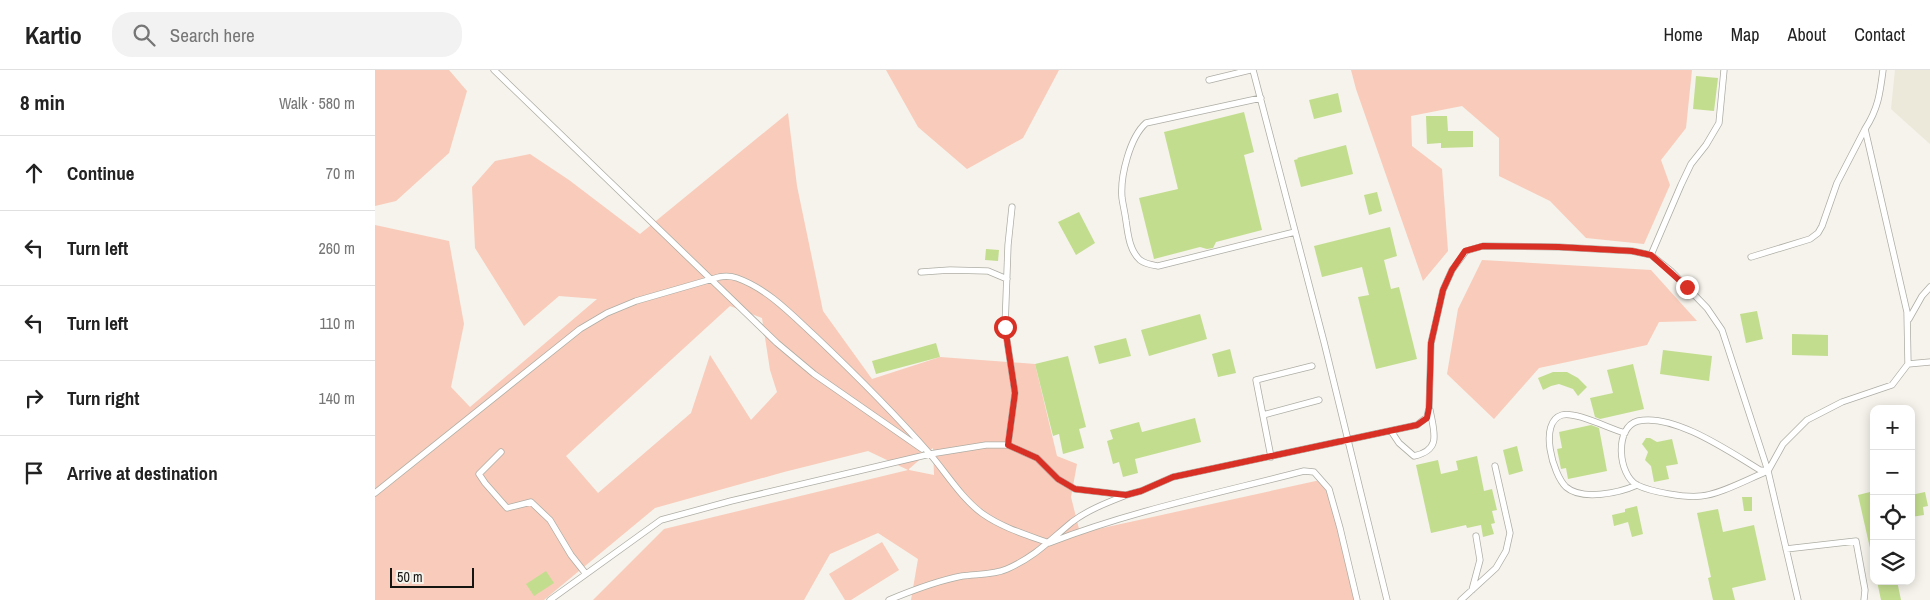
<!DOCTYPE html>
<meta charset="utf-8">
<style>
:root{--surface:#fff;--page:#f2f2f2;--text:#222;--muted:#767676;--line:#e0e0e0}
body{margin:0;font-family:"Archivo Narrow",sans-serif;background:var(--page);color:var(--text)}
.controls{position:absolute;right:15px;bottom:15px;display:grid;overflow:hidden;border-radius:10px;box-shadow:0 2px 12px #0003}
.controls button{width:45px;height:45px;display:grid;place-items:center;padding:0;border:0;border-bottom:1px solid var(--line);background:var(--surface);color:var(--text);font:25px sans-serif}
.scale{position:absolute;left:15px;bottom:12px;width:84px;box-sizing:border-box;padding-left:5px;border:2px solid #151512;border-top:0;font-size:14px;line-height:18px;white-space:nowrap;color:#151512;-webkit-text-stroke:4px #f5f3eb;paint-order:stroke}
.stop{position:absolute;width:15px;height:15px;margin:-11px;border:4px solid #d93025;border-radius:50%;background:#fff}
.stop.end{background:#d93025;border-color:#fff;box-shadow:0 1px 5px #0008}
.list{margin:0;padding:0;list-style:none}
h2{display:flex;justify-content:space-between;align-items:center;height:65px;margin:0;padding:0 20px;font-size:21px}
h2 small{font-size:16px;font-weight:400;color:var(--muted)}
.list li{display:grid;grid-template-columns:32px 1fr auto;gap:15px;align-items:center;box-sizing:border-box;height:75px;padding:0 20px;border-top:1px solid var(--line)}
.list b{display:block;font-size:19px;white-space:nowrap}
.list em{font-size:16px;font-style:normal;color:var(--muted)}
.icon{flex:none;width:28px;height:28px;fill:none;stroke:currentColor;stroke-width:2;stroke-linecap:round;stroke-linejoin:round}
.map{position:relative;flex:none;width:1555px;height:530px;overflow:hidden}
header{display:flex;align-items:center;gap:30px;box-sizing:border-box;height:70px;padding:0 25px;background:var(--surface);border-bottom:1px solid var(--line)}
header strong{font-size:24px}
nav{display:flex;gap:28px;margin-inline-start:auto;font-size:18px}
.search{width:350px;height:45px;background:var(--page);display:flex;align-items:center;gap:12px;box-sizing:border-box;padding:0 18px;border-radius:20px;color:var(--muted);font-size:19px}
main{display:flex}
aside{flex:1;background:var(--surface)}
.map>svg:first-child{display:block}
.built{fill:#ece9da}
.green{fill:#f9cbba;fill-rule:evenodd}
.building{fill:#c3dd8f}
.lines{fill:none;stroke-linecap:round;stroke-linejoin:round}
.service-casing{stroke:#aeada5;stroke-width:7}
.service{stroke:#fff;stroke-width:5.5}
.route{stroke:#d93025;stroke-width:6}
</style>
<header>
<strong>Kartio</strong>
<div class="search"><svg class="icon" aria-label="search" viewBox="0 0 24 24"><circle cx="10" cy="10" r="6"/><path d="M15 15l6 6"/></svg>Search here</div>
<nav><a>Home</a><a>Map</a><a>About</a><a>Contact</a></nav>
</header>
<main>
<aside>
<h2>8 min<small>Walk · 580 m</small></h2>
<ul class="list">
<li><svg class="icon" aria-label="ahead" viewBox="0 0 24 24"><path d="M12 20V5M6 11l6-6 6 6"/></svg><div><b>Continue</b></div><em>70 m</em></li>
<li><svg class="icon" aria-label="left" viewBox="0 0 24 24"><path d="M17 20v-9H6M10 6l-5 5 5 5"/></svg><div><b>Turn left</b></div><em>260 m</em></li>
<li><svg class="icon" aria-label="left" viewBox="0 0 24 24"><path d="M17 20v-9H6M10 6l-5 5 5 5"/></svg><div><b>Turn left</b></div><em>110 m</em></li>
<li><svg class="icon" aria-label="right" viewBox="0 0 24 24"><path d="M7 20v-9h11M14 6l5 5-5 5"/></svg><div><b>Turn right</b></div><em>140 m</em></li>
<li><svg class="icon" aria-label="arrive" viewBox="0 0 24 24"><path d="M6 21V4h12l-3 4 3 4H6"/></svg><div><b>Arrive at destination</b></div></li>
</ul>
</aside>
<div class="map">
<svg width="1555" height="530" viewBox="0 0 1555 530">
<rect width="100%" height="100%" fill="#f5f3eb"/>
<path class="built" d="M1520,0H1555V74L1516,39Z"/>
<path class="green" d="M0,0H74L92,21L74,83L21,131L0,136Z
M511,0H684L648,68L592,99L543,57Z
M976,0H1317L1311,58L1286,90L1295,115L1269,174L1211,168L1175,131L1124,106V68L1087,36L1036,46L1037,76L1067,99L1073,181L1048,211L981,19Z
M413,43L422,116L448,241L497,309L565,287L660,294L682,386L702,394L696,427L705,463L950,409L983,530H536L543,489L503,463L455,484L429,530H218L289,459L533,400L493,381L409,402L280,438L169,530H0V155L74,171L89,254L76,317L95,337L222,229L184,226L149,256L100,178L97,117L120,91L155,84L194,110L265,164ZM355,236L387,248L395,300L402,322L376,350L335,285L316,343L223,423L191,386ZM558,378L559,405L534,400V399Z
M1107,190L1276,200L1322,251L1284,252L1272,275L1164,298L1119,349L1072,304L1083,239Z
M507,472L524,500L476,530H470L454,504Z"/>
<path class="building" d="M1321,6L1343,8L1339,41L1318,39Z
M963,23L967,42L939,49L934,30Z
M869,42L879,82L869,85L887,160L841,172L838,178L832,179L825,177L779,189L764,128L803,119L789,62Z
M1051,46H1072L1073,61H1098V77L1066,78V73L1052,74Z
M971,75L978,104L926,117L919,90L923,89L922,88Z
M1002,122L1007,141L994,145L989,125Z
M704,142L720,173L701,185L683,152Z
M1015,157L1022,186L1009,190L1016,219L1024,217L1042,289L1001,299L983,227L994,225L987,197L947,207L939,176Z
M611,179L624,180L623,191L610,190Z
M1382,241L1388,269L1371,273L1365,244Z
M825,244L832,269L774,286L766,260Z
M1417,264L1453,265V286L1417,285Z
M751,268L756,286L724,294L719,276Z
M561,273L565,287L501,304L497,291Z
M855,279L861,303L843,307L837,284Z
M1288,280L1337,286L1334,311L1285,304Z
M693,286L711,357L704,359L709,378L688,384L684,364L678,366L660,294Z
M1258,294L1269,339L1225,349L1220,347L1215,328L1238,323L1232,300Z
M1178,302H1192L1203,308L1212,317L1203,326L1198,319L1184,314L1176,316L1168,320L1163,308Z
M820,348L826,372L760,389L763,403L748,407L744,392L738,394L732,371L738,369L735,360L764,352L767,362Z
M1216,355L1224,358L1232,401L1193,409L1191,398L1186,399L1182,379L1187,378L1184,362Z
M1271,368H1275L1282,372L1297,369L1303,394L1291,396L1294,409L1279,412L1276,396L1270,390L1273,382L1267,374Z
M1142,376L1148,401L1134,405L1128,380Z
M1102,386L1109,421L1117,419L1122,440L1117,441L1120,453L1116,454L1119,464L1108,467L1106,455L1092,458L1091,455L1056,463L1041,395L1063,390L1066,404L1083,400L1081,391Z
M1499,421V478H1495L1483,425Z
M1550,422L1553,436L1548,437L1549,445L1536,447V425Z
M1367,427H1377V441H1369Z
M1262,436L1268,464L1257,467L1253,452L1239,456L1237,445L1250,442V439Z
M1343,439L1348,462L1379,455L1391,510L1357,518L1360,530H1338L1333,508L1336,507L1322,443Z
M171,501L179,513L159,526L151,514Z
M1502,511H1522L1526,530H1506Z"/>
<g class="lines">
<defs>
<path id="service" d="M119,0L402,273L439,304L547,379
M878,0L949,272L1012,530
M834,10L875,0
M886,28L771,53C755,67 745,106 747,128C748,135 750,143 751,151C753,163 754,180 765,190C770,194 777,195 783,196L920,162
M1490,59C1503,39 1505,24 1508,0
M1276,185L1306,115L1316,94L1331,75L1344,53L1349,0
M1376,187L1435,169L1443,163L1447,156L1462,113L1490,59L1532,242L1533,294L1517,315L1467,332L1432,350L1408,374L1393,401L1423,530
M546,202L575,200L613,201L632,209
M1534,249L1547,226L1555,217
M1533,294L1555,292
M888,345L944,330
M1016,361L1024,373L1039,386C1067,380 1059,362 1055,340
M1250,363C1235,359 1200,341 1187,345C1163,352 1178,405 1191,417C1207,431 1244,423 1262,415
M633,375L640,323L630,257L633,175L637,137
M126,382L104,404L110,413L132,438L156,432L175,450L196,485L211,504
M896,387L881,310L937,296
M0,423L205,259L232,243L261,231L344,207C350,206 356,206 362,208C393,219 417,245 441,267C481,305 519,343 555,384C572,404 587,429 608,444C628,458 652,465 674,473C756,441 844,423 929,401L939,402L954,419L965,458L982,530
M1411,479L1481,471L1490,520L1489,530
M1097,520L1105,490L1101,466
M175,530L286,450L356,431L555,384L611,375H633L662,388L683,409L700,419L751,425L766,421L798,407L1042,355L1052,347L1054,338L1056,273L1068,220L1077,200L1091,181L1108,176L1184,177L1257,181L1276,185L1296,201L1332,238L1347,260L1393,401L1385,400C1355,382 1299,343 1263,351C1239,357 1243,405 1262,415C1276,422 1311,428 1326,426C1344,425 1375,408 1393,401
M514,530C538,520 561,511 587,506C601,504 619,505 632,499C661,486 674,471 697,452C713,440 731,433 749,426
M1086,530L1121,498L1131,481L1135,463L1120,396"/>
</defs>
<use href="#service" class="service-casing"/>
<use href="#service" class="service"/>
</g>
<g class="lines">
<path class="route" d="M630,257L640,323L633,375L662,388L683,409L700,419L751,425L766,421L798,407L1042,355L1052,348L1054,338L1056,273L1068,220L1077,200L1090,181L1108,176L1184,177L1257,181L1276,185L1312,217"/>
</g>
</svg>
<div class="controls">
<button>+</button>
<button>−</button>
<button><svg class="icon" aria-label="locate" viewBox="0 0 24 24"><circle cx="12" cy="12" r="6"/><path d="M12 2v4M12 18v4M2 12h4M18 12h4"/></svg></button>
<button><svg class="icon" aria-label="layers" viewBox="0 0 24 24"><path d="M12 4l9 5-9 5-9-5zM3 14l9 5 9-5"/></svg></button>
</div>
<div class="scale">50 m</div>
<div class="stop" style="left:630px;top:257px"></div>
<div class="stop end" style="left:1312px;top:217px"></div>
</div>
</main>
